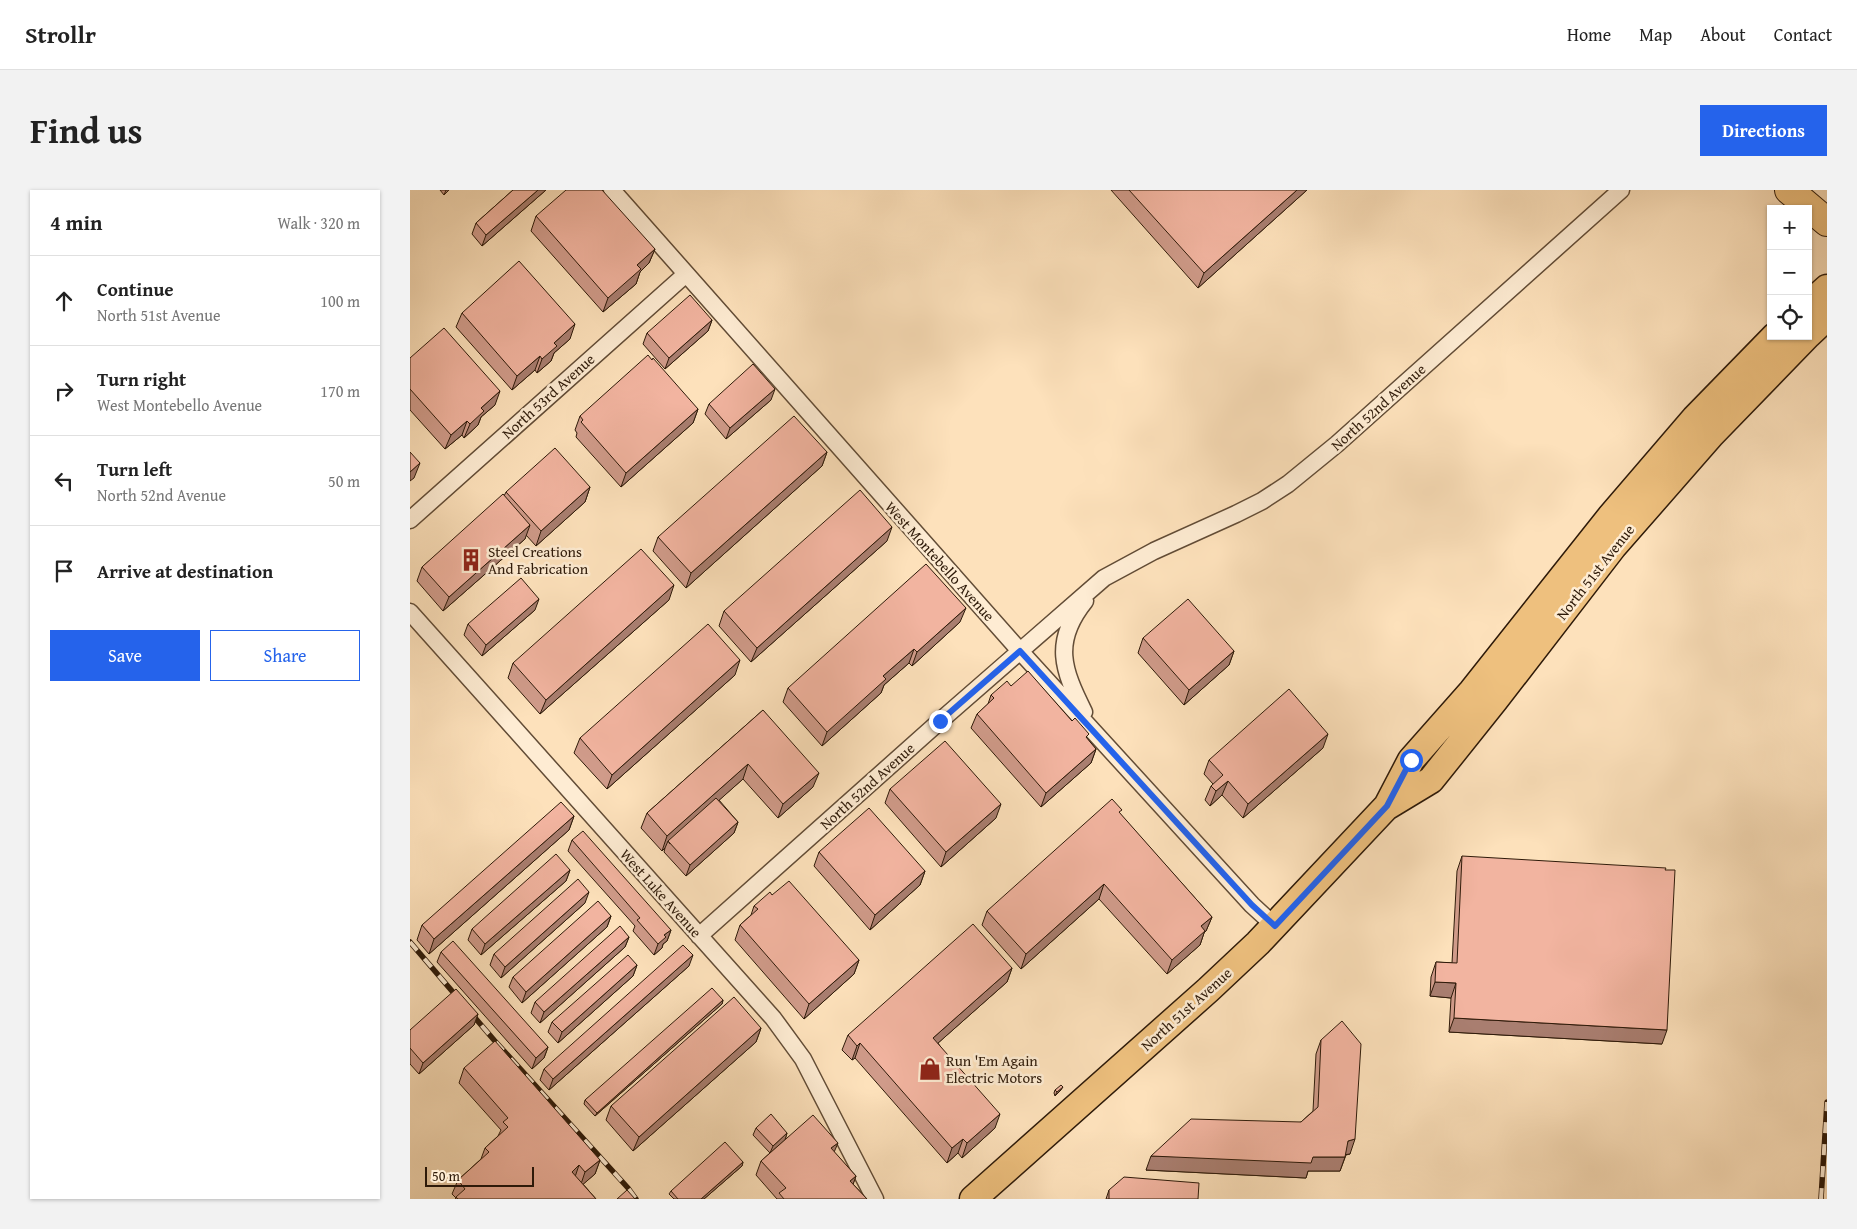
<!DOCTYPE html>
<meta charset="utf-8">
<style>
:root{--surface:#fff;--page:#f2f2f2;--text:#222;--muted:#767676;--line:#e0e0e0;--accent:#2563eb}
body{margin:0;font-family:"Gentium Book Plus",serif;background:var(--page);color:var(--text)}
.controls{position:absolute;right:15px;top:15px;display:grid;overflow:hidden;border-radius:0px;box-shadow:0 1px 4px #0004}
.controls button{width:45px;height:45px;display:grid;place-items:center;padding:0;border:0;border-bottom:1px solid var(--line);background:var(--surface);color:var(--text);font:25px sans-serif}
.scale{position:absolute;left:15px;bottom:12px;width:109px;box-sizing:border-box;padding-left:5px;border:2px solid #2e1a09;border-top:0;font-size:14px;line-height:18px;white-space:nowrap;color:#2e1a09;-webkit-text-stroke:4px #feecd3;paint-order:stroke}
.stop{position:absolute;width:15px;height:15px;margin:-11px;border:4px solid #2563eb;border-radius:50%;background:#fff}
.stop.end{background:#2563eb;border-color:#fff;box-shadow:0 1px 5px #0008}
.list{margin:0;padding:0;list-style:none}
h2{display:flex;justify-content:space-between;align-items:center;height:65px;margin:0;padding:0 20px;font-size:21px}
h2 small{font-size:16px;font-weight:400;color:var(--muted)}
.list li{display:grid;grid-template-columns:32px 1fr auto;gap:15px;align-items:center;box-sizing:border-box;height:90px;padding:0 20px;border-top:1px solid var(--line)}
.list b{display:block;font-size:19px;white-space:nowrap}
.list p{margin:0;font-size:16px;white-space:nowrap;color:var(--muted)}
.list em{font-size:16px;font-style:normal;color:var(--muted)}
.actions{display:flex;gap:10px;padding:15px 20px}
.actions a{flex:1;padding:11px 0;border:1px solid var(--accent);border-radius:0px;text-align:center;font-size:18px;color:var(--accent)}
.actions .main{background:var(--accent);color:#fff}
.icon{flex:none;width:28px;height:28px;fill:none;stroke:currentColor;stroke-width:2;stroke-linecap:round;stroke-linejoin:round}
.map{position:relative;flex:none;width:1417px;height:1009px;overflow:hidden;border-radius:0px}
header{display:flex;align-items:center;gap:30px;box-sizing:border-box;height:70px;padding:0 25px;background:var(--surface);border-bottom:1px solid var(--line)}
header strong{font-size:24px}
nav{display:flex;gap:28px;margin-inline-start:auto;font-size:18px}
.intro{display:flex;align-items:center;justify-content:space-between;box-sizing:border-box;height:120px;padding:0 30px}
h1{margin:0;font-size:35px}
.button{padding:12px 22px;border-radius:0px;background:var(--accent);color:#fff;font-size:18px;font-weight:700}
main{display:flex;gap:30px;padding:0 30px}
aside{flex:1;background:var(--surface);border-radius:0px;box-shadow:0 1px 4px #0004}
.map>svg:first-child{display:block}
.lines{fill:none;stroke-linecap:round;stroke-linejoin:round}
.street-casing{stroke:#624c36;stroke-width:19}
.primary-casing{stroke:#2e1a09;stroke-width:29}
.highway-casing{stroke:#2e1a09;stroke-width:30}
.street{stroke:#feecd3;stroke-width:16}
.primary{stroke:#eec07e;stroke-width:26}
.highway{stroke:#eec07e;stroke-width:28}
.rail-casing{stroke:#2e1a09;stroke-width:5.5}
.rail{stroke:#feecd3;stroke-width:4;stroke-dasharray:11;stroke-linecap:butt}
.wall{fill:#d09b8a;stroke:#2e1a09}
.shaded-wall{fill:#a97e70;stroke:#2e1a09}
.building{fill:#f2b4a0;stroke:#2e1a09}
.route{stroke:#2563eb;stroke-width:6}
.labels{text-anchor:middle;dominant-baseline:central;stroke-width:5;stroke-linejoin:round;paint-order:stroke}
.street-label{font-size:15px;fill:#2e1a09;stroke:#feecd3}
.poi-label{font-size:15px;fill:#2e1a09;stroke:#feecd3;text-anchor:start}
</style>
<header>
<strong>Strollr</strong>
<nav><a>Home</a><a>Map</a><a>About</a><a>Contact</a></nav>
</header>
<div class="intro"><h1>Find us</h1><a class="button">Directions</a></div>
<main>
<aside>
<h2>4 min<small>Walk · 320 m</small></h2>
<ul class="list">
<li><svg class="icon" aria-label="ahead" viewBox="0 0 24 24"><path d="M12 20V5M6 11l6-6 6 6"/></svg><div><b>Continue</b><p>North 51st Avenue</p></div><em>100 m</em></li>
<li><svg class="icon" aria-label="right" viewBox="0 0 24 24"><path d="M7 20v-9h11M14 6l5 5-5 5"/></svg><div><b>Turn right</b><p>West Montebello Avenue</p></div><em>170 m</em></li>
<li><svg class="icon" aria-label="left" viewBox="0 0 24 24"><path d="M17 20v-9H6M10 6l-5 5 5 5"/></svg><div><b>Turn left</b><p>North 52nd Avenue</p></div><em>50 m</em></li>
<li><svg class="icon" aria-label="arrive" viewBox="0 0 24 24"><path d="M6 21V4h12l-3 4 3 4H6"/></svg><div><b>Arrive at destination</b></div></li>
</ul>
<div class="actions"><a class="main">Save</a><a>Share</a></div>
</aside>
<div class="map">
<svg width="1417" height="1009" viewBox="0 0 1417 1009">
<rect width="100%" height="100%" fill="#fde1bb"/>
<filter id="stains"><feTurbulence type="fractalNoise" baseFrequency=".004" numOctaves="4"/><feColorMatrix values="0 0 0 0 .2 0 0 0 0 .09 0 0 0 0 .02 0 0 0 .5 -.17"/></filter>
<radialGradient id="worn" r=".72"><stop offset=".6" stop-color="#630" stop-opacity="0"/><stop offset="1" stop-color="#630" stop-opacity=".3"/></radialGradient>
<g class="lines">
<defs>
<path id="street" d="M202,0L610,461L842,715L865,736
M0,330L276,84
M0,422L363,828L393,869L465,1009
M674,522C653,480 642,452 675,411
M289,746L530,531L694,388L744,361L826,324L852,311L878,294L927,254L1211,0"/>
<path id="primary" d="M1398,115L1417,98
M1398,145L1417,127
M978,616L1021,590L1085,510L1203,357L1301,245L1397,146
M563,1009L798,800L848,753L977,616L1001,570L1062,501L1200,327L1285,228L1365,146"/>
<path id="highway" d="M1379,0L1417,32"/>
</defs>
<use href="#street" class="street-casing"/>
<use href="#primary" class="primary-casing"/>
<use href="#highway" class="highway-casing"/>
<use href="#street" class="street"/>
<use href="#primary" class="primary"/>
<use href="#highway" class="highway"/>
<defs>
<path id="rail" d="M0,752L84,850L218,998L226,1009
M1411,1009L1417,912"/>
</defs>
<use href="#rail" class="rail-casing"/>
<use href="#rail" class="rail"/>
</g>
<path class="wall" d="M30,0H39L34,5Z
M103,0H136L72,56L62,44L66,33Z
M701,0H897L788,98Z
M126,26L245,59L239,73L230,82L226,94L193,122L121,41Z
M52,123L160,149L144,163L141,171L127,183L125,180L102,200L46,137Z
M302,130L298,141L255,179L233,154L237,143Z
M0,168L85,215L71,227L68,235L54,248L52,245L35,259L0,220Z
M361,210L316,249L295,224L299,214Z
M288,219L283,233L211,297L166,247L167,243L165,240L170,226Z
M417,262L412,276L276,398L243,361L248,347Z
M180,297L175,312L126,356L116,345L115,349L33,421L7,391L12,377L94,306L96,302Z
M477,351L341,472L309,436L314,421Z
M259,410L130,524L98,488L103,473Z
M125,420L72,466L54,445L58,434Z
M550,432L502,476L499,473L474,495L471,503L412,556L373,512L378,498Z
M733,448L824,461L819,475L774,515L728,463Z
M325,485L197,599L164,563L170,548Z
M601,496L662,531L686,559L681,573L631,617L561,538L567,524L578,514L581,505Z
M353,520L403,597L368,628L333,589L309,610L328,632L324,643L276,686L254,662L255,658L252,661L231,638L237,623Z
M913,558L833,628L812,605L800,616L795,610L801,596L803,594L794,584L799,570Z
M480,599L586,628L531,677L475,613Z
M710,624L802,727L796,741L794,743L790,755L757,784L689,709L611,779L572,735L577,721Z
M164,626L159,640L19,764L7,750L12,735Z
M162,650L261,740L257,751L253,754L252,758L244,765L223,741L225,736L158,661Z
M409,662L515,681L510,695L460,740L404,676Z
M1052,666L1252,854L1039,842L1041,808L1020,806L1021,787L1026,772L1042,773L1047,681Z
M160,680L156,691L71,765L58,750L62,739Z
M362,705L449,770L444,784L394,829L325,750L330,735L341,725L344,716Z
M175,713L91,788L80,775L84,764Z
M201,726L197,737L112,813L99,797L103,787Z
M219,747L215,757L130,833L121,823L125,812Z
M31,762L138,857L134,868L122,879L27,772Z
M227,775L223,786L148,853L138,842L142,832Z
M279,776L139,900L130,890L134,879Z
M602,778L597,792L528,853L585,938L552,968L548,963L537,973L445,868L442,870L432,860L438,845Z
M313,810L312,814L185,926L174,914L175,910Z
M68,824L64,835L9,884L0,874V840Z
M351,838L346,852L223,961L196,930L201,916Z
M911,850L940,964L936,965L930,981H898L896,988L736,980L891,932L903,921L906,864Z
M54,878L190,970L185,984L173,994L186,1009H45L46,1008L42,1004L48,990L71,969L75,958L88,946L91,940L49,893Z
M645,900H651L645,906L644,903Z
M346,938L377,943L375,950L424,962L446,986L443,994L457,1009H367L346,985L351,971L360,963L343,945Z
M333,972L332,976L294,1009H264L259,1004L261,1001Z
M699,1000L788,1009H696Z"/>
<path class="shaded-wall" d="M36,0H39L34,5Z
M128,0H136L72,56L76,45Z
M887,0H897L788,98L794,83Z
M245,59L239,73L230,82L226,94L193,122L198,108L227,75Z
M302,130L298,141L255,179L259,168Z
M165,134L160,149L144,163L141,171L127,183L132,169L144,153Z
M130,166L125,180L102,200L107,186Z
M365,199L361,210L316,249L320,238Z
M90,201L85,215L71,227L68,235L54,248L60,234L71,218Z
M288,219L283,233L211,297L216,283Z
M57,231L52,245L35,259L41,245Z
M417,262L412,276L276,398L281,383Z
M10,273L4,288L0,291V282Z
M180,297L175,312L126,356L131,341Z
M120,335L115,349L33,421L39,407Z
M482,337L477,351L341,472L347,458Z
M264,395L259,410L130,524L136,510Z
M129,409L125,420L72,466L76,455Z
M556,418L550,432L502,476L507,462Z
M504,459L499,473L474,495L471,503L412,556L417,542L473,486Z
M824,461L819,475L774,515L779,500Z
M330,470L325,485L197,599L202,585Z
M918,544L913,558L833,628L838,614Z
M686,559L681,573L631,617L636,603Z
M338,574L333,589L260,654L258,651L255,658L252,661L257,646Z
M409,583L403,597L368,628L373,614Z
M818,591L812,605L800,616L806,601Z
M591,614L586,628L531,677L536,662Z
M164,626L159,640L19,764L24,749Z
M328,632L324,643L276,686L280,675Z
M160,680L156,691L71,765L75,754Z
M515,681L510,695L460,740L465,725Z
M694,694L689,709L611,779L616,764Z
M179,702L175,713L91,788L95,777Z
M201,726L197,737L112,813L116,802Z
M802,727L796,741L794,743L790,755L757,784L762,770L791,736Z
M261,740L257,751L253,754L252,758L244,765L248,754L254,745Z
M219,747L215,757L130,833L134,822Z
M283,765L279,776L139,900L143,889Z
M449,770L444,784L394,829L399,814Z
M227,775L223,786L148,853L152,842Z
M602,778L597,792L518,862L523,848Z
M1025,792L1046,793L1041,808L1020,806Z
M313,810L312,814L185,926L187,923Z
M68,824L64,835L9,884L13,873Z
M1044,828L1257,840L1252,854L1039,842Z
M351,838L346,852L223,961L229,947Z
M450,853L445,868L442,870L447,856Z
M138,857L134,868L122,879L126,868Z
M653,897L651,900L645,906L647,902Z
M590,924L585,938L552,968L557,953Z
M377,943L375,950L360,963L363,956Z
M553,949L548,963L537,973L542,958Z
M945,949L940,964L933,965L938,951Z
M428,953L422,967L421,958Z
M741,966L903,967H935L930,981H898L896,988L736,980Z
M190,970L185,984L170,997L175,982Z
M333,972L332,976L294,1009H291Z
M169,975L164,990L162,982Z
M446,986L441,1000L440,991Z"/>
<path class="building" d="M103,0H128L76,45L66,33Z
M156,0H192L245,59L227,75L231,79L198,108L126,26Z
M719,0H887L794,83Z
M109,71L165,134L144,153L147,156L132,169L130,166L107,186L52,123Z
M280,105L302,130L259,168L237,143Z
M34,138L90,201L71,218L74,221L60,234L57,231L41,245L0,199V168Z
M238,165L242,170L243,168L288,219L216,283L171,232L173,230L170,226Z
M343,174L365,199L320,238L299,214Z
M384,226L417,262L281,383L248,347Z
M145,258L180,297L131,341L96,302Z
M0,262L10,273L0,282Z
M450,300L482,337L347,458L314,421Z
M93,304L120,335L39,407L12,377Z
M231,359L264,395L136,510L103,473Z
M516,374L556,418L507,462L504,459L473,486L476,489L417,542L378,498Z
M111,388L129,409L76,455L58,434Z
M778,409L824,461L779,500L733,448Z
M298,434L330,470L202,585L170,548Z
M618,481L662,531L665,528L679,544L676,547L686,559L636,603L567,524L584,508L581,505L597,491L601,496Z
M879,499L918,544L838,614L818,591L806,601L801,596L813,585L799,570Z
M353,520L409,583L373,614L338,574L257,646L237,623Z
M535,551L591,614L536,662L480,599Z
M306,608L328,632L280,675L258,651Z
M702,609L712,620L709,622L802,727L791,736L795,741L762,770L694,694L616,764L577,721Z
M151,612L164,626L24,749L12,735Z
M459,618L515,681L465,725L409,662Z
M173,641L261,740L254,745L256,747L248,754L227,730L230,728L162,650Z
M146,664L160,680L75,754L62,739Z
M1052,666L1256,678L1255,680H1265L1257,840L1044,828L1046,793L1025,792L1026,772L1047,773Z
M168,689L179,702L95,777L84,764Z
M379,691L449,770L399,814L330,735L348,719L344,716L360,702L362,705Z
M188,711L201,726L116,802L103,787Z
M563,734L602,778L523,848L590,924L557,953L553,949L542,958L450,853L447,856L438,845Z
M210,736L219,747L134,822L125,812Z
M43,751L138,857L126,868L31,762Z
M273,755L283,765L143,889L134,879Z
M218,765L227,775L152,842L142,832Z
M302,798L313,810L187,923L175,910Z
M46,799L68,824L13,873L0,858V840Z
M324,807L351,838L229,947L201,916Z
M932,831L951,854L945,949L938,951L935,967H903L901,973L741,966L781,929L891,932L908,917L911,850Z
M85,851L190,970L175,982L169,975L162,982L186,1009H48L46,1007L55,999L48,990L79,962L75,958L98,937L93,932L98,928L54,878Z
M651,895L653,897L647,902L645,900Z
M361,924L377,943L363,956L346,938Z
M403,925L428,953L421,958L446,986L440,991L457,1009H374L369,1003L376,998L351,971Z
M315,952L333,972L291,1009H268L261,1001Z
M714,987L789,993L788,1009H699V1000Z
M217,1000L225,1009H207Z"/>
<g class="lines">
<path class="route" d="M530,531L610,461L842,715L865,736L977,616L1001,570"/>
</g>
<defs>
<symbol id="building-bare" viewBox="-9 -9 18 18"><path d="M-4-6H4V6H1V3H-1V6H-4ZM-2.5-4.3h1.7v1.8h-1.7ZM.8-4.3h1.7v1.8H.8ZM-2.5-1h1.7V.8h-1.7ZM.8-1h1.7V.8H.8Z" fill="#8f2418" stroke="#feecd3" stroke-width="2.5" paint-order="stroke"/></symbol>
<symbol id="shop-bare" viewBox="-9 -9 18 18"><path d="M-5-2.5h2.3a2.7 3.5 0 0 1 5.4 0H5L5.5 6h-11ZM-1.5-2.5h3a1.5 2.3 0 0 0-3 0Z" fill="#8f2418" stroke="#feecd3" stroke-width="2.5" paint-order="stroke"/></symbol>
</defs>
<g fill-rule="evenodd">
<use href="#building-bare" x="45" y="354" width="32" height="32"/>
<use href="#shop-bare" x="504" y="863" width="32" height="32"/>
</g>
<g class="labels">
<g class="street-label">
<text transform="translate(138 206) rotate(-42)">North 53rd Avenue</text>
<text transform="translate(968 217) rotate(-42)">North 52nd Avenue</text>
<text transform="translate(530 371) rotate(48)">West Montebello Avenue</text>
<text transform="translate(1185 382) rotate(-52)">North 51st Avenue</text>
<text transform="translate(457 596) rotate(-42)">North 52nd Avenue</text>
<text transform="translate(251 703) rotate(48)">West Luke Avenue</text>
<text transform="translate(776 819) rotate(-42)">North 51st Avenue</text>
</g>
<g class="poi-label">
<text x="78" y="361">Steel Creations<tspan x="78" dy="17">And Fabrication</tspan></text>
<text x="536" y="870">Run 'Em Again<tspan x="536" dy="17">Electric Motors</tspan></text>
</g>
</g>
<rect width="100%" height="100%" filter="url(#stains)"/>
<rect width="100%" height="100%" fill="url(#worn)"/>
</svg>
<div class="controls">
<button>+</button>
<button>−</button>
<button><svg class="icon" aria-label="locate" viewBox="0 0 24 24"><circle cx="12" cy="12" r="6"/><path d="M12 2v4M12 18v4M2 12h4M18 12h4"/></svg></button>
</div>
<div class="scale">50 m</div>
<div class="stop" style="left:1001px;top:570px"></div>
<div class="stop end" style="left:530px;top:531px"></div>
</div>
</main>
